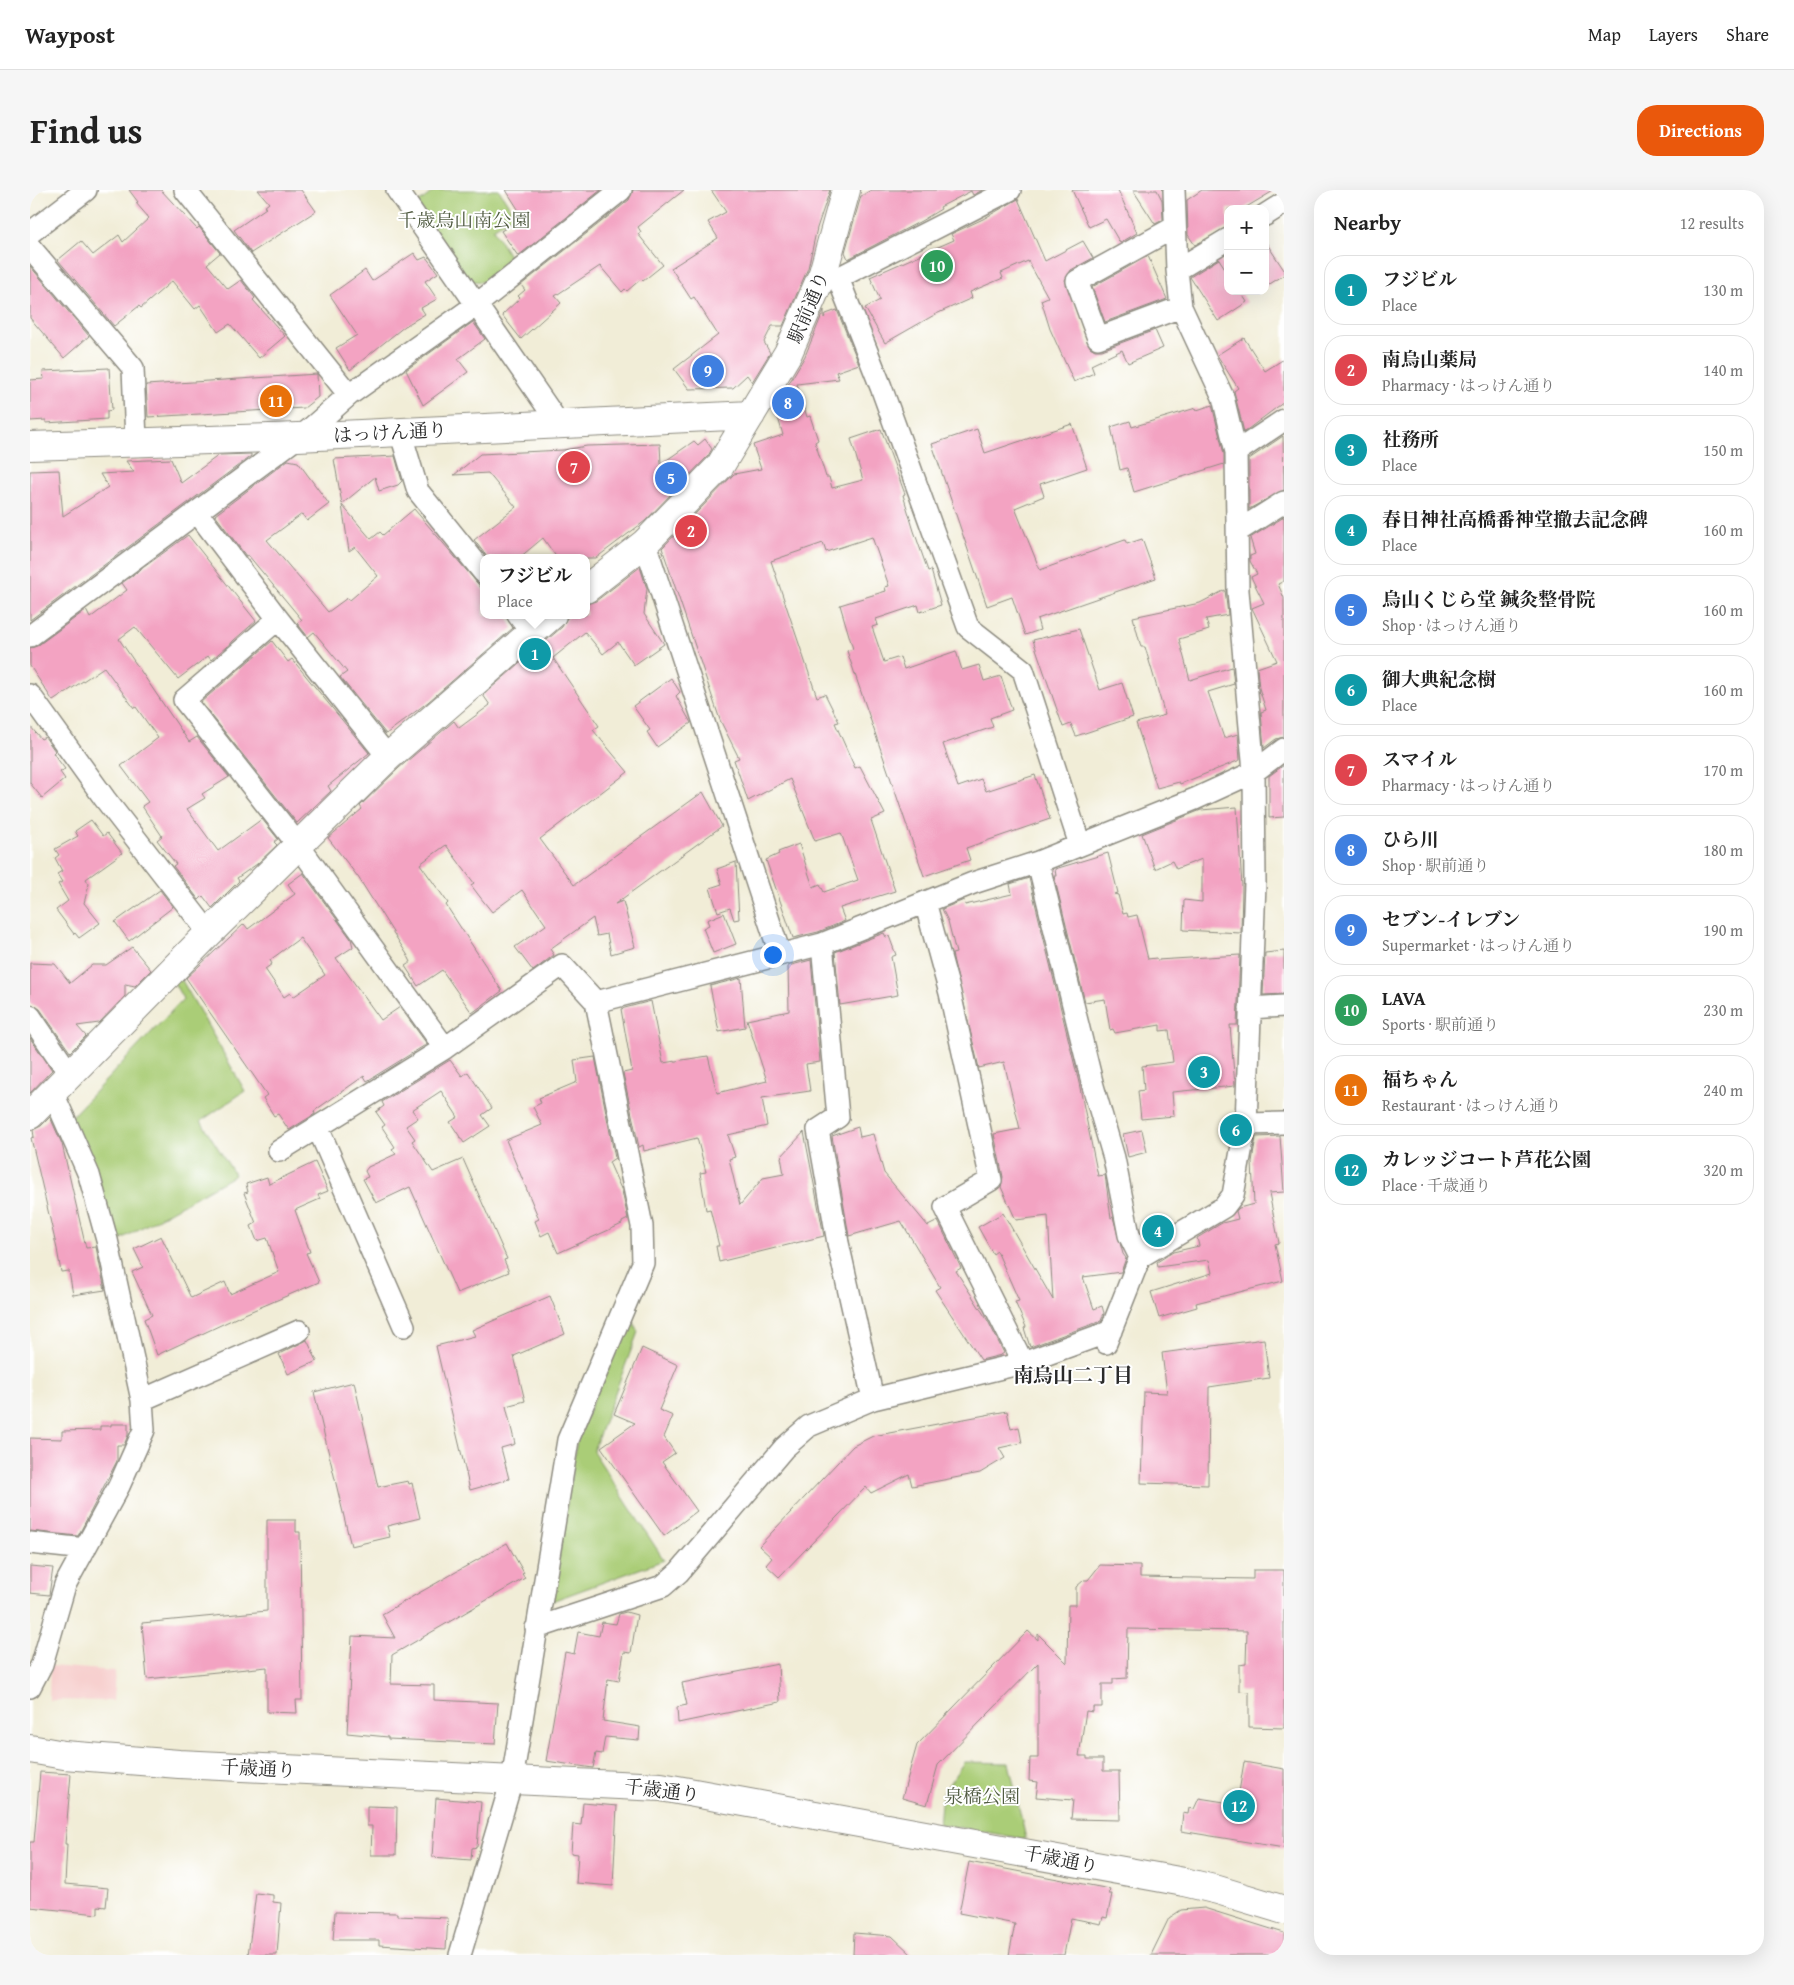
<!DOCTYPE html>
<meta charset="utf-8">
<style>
:root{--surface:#fff;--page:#f6f6f6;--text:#222;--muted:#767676;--line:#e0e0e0;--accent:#ea580c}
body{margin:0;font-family:"Gentium Book Plus","Noto Serif JP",serif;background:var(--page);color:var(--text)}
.controls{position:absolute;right:15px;top:15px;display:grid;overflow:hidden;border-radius:10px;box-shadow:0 5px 20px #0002}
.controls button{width:45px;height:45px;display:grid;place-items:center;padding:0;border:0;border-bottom:1px solid var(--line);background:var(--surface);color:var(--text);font:25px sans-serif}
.you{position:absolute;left:742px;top:764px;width:18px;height:18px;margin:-12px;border:4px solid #fff;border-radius:50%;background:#1a73e8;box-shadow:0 0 0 8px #1a73e833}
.badge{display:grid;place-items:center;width:32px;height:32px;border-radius:50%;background:var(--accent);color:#fff;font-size:16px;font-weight:700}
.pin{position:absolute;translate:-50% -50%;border:2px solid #fff;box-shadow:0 1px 5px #0006}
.popup{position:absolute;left:450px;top:364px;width:110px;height:65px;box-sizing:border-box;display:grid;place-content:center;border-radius:10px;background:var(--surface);filter:drop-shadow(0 1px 4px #0005);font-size:16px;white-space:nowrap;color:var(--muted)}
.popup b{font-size:19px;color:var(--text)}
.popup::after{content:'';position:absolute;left:50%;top:100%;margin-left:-10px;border:10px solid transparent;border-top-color:var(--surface)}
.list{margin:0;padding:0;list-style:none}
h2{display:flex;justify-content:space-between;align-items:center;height:65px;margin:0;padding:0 20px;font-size:21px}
h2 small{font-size:16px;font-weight:400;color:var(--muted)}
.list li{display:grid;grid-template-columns:32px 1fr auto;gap:15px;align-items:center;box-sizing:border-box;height:70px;margin:0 10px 10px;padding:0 10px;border:1px solid var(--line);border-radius:20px}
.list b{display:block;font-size:19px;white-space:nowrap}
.list p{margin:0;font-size:16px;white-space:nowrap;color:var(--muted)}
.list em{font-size:16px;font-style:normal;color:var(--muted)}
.map{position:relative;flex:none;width:1254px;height:1765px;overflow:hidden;border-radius:20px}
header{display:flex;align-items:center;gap:30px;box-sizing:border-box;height:70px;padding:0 25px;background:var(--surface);border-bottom:1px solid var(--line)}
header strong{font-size:24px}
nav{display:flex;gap:28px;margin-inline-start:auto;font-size:18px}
.intro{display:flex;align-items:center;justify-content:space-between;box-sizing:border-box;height:120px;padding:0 30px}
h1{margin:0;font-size:35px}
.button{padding:12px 22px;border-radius:20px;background:var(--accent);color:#fff;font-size:18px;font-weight:700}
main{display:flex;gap:30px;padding:0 30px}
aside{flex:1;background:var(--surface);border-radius:20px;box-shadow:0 5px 20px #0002}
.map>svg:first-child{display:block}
.built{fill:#f7d0cf}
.green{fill:#aacd77;stroke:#6a7c51}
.building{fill:#f3a3c2;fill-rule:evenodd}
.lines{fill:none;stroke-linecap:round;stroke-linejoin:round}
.street-casing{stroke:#8e8c81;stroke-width:24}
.secondary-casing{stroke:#8e8c81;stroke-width:30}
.street{stroke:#fff;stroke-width:21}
.secondary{stroke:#fff;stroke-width:28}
.labels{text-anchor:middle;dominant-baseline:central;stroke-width:4;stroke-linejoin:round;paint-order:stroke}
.park-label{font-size:19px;fill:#515c42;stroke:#fff}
.street-label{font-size:19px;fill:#2b2b2b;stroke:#fff}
.neighbourhood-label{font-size:20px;font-weight:bold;fill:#2b2b2b;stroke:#fff}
</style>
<header>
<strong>Waypost</strong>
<nav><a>Map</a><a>Layers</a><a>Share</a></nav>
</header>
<div class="intro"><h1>Find us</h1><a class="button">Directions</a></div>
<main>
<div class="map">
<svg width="1254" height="1765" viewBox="0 0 1254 1765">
<rect width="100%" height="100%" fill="#fff"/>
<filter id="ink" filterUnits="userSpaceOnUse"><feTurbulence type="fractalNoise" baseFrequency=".02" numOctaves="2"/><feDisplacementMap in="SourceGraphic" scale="10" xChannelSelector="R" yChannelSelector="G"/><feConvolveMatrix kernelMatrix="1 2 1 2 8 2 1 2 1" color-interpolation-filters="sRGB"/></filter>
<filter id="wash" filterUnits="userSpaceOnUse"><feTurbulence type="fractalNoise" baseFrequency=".0096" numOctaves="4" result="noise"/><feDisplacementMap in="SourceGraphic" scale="20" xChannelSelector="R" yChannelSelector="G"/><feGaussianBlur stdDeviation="1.12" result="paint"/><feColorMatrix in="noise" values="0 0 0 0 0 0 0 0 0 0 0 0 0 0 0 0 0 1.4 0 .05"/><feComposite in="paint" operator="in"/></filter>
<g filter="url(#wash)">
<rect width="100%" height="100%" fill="#f1edd7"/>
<path class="built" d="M20,1476L85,1481L83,1511L19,1510Z"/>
<path class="green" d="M405,0H469L485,25L463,39L482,71L454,92L440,91L387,14Z
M149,785L215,901L171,931L205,985L86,1052L41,927L153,809L143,791Z
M599,1124L608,1142L563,1261L634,1370L522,1411L547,1249Z
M934,1572L979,1573L996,1649L909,1634L912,1604Z"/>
<g id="blocks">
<path class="building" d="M99,0H131L167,39L169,37L190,63L177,74L198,99L211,90L225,108L223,110L255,146L229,168L200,134L188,142L170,115L165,119L142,91L111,118L109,116L84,136L28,70L51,51L63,65L89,45L93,52L119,28L106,13L108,12Z
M228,0H271L286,21L221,63L204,40L236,18L234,17L239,13Z
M476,0H571L488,66L471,41L493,27Z
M603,0H654L608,37L611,42L608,44L633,75L613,91L611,89L597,101L595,99L592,102L570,76L525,106L531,113L491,149L472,125L490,108L488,106L495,100L491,95L599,10Z
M681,0H800L787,38L778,78L753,136H742L734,152L740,163L722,192L717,185L703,198L659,199L644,179L688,145L664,107L661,109L641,78L688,48L678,32L696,22Z
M841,0H953L943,5L941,1L910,17L911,19L891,31L818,69L815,62L831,6Z
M1042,0H1088L1107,43L1090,53L1076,29L1059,37Z
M1103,0H1127L1132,10L1133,30L1125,34Z
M1172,0H1245L1213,19H1198V37L1165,55L1158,45L1157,10Z
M988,9L1015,71L1053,51L1063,68L1041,80L1035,90L1060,157L1065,160H1072L1125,140L1133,158L1098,173L1092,160L1061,175L1064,183L1044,192L1020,139L1011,110L1018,107L998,71L971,83L973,88L940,102L942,108L906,124L855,153L835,118L850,110L840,87L924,50L921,44L953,29Z
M1235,51L1254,80V85L1235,97Z
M384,63L389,70L396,67L408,83L395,91L407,109L391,118L395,124L375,136L320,180L306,158L327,145L300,105L335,80L342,91Z
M1118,66L1137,109L1075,132L1062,97Z
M1189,69L1198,83V101H1210L1217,112L1188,131L1160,87Z
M0,76L59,146L34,168L0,128Z
M794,120V128L796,124L807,120L829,174L806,182L809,189L767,194L777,227L780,226L788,250L785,252L796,287H799L802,298L833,290L821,249L851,239L875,304L873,305L884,341L898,381L901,380L911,415L890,422L888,415L846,429L848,435L842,437L854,472L870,467L874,479L926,461L932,480L949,475L954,491L971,486L982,520L960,528L963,537L913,554L928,597L951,589L956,601L1005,585L1020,629L936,658L940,670L894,686L817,461L823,459L810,415L856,401L855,397L859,396L842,347L796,362L793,353L741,371L787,507L795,504L809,532L805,533L825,578L830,576L855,624L841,630L865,701L810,718L815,731L788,742L763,748L736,670L749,664L748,662L769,654L783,697L790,694L794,702L828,690L811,643L785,651L760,589L718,611L704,570L709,568L690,530L632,358L704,284L731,279L723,255L753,245L745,217L775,166Z
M443,132L455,149L428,169L438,182L393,215L376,180Z
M1214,148L1235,181L1254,169V212L1214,242L1204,201L1208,198L1187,165Z
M79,178L82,220L77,221V229L16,233V230L0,231V190L14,189L13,181Z
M287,184L288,207L274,218L118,227L116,195Z
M1182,215L1194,264V274L1104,302L1097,278L1090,280L1081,237L1100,231L1102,237L1166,218L1167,220Z
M1042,234L1057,278L1010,294L1014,306L985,318L1010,380L1095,350L1097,354L1112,349L1126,388L1007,429L1010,440L995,445L982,407L957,416L902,254L947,239L955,263Z
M1253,246L1254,300L1219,319V269Z
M675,249L682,259L678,266L615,331L566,368H527L513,348L489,368H458L444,350L486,317L458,283L424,285L450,264L533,260L557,256L630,254L631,274L664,251L668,255Z
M221,264V266L0,430V281L29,280L33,326L78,297L70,284L104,282L96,271L141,269L151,293L189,265Z
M365,266L372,291L368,295L349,301L345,287L312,314L304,269Z
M258,270L268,272L299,314L277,331L272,324L237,350L298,422L317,408L320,410L348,386L325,357L319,361L312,315L341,349L350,342L353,345L384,319L454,401V425H476L483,438L398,512L356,544L310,487L317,482L284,442L278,447L267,433L272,430L218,365L216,366L185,325Z
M1254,327V391L1248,394L1254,408V547L1246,549L1234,558L1231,522L1236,520L1229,498L1227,478L1247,471L1222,418L1234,413L1221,387L1227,384L1220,371V366L1225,364L1220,348Z
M158,345L226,431L181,470L178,466L148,489L105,437L89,449L159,552L167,547L199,587L172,604L175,608L157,619L188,661L232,629L248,649L244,652L247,655L227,674L207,688L209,691L182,718L173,706L169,710L143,676L146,674L127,650L132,646L112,616L118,612L91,576L128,548L106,517L104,518L74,477L23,511L0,476V458L7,456L56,420L60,428L97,400L92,393Z
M610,377L617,399L614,424L634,454L604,475L588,452L573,464L555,442L523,468L569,536L563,540L598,582L510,649L544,695L673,602L692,636L585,714L593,711L605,757L581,764L577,744L567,746L563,728L520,759L524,765L503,781L485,757L516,735L492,700L462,722L450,707L441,695L444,693L416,655L390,674L418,713L416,715L472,801L442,823L412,780L388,796L375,776L381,772L378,766L328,687L298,648L332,619L330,616L369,578L424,531L429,538L460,515L453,505L532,437L537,428L540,425H556V414L566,411Z
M1195,400L1198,425L1176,429L1179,440L1149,449L1160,490L1202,477L1204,494L1178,502L1194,548L1208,544L1210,570L1150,594L1149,592L1127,598L1106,533L1135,525L1115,457H1111L1103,427L1170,413Z
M1049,439L1070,500L1092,493L1103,527L1046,546L1041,534L1033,537L1003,450Z
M242,451L258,472L262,469L339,563L298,596L301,601L267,633L171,512Z
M641,488L650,502L646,506L661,533L627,557L617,542L620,540L603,516Z
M0,536L11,549L15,547L25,561L23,563L35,579L30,582L35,589L12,608L0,593Z
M1254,575V627L1239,628V586Z
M1207,617L1212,696L1211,743L1153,740L1154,710L1172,712V669L1146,679L1142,671L1125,679L1112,644L1171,620Z
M61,630L73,646L77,643L92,663L56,689L59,694L54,713L70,733L49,748L45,743L44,744L26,720L38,711L28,694L32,692L27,684L32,681L25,668L29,665L25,659L48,646L45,641Z
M1078,663L1088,703L1084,704L1088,705L1093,724L1097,723L1098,727L1107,725L1118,769L1126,768L1127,770L1210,765L1207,835H1200L1205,896L1142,902L1144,926L1111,929L1108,901L1114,900L1112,876L1143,872L1139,840L1130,841V835L1085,843L1083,839L1080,840L1075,809L1055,812L1024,686H1026L1025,679Z
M706,672L709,729L704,730L700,718L688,722L680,698L692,694L687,679Z
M273,683L321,749L323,757L306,768L330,801L351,830L370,817L397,854L337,891L334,886L284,921L285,924L259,940L248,924L244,926L233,908L237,905L156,788L214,734L218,739L265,704L258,694ZM270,748L295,785L263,807L260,803L254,807L235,779L242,774L240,770Z
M999,688L1049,893L1068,986L1075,985L1081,1028L1083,1027L1093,1064L1096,1068L1091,1082L1053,1087L1064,1119L1072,1116L1074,1123L1071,1131L1000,1157L994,1138L996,1137L985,1112L989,1111L967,1061L963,1064L948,1037L973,1023L1023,1110L1018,1026L986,1030L971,997L973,987L964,944L990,939L974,872L949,878L922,764L926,763L918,731L912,719L934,710L935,715L982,704L980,694Z
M130,700L143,717L99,751L85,732Z
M694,723L706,754L683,763L673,738L679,735L677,730Z
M854,743L856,747L859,746L866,765L861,767L868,805L810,815L805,762Z
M102,757L121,780L105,796L95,794V806L69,833L47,836L56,846L40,862L10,819L0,814V773L25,774L40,793L62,775H76Z
M1254,761V804L1233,805L1235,763Z
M781,770L790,872L776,874L780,901L732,908L737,936L698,945L705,967L699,969L710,1015L733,988L754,984L751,967L774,942L794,1046L689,1072L686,1056H689L680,1019L676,1020L670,983L676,982L667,948L614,961L613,955L609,957L593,883L602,881L591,819L621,811L633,873L678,866L687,903L737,891L717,830L759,821L758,776Z
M711,788L715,837L689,842L680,796Z
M0,848L22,880L0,903Z
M565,867L585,968L579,972L592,1001L598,1029L592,1032V1034L528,1063L519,1042L511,1046L505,1031L509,1029L476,950L512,935L503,917L511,913L509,908L547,892L544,870Z
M420,870L432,886L438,882L462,918L452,925L460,936L434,953L420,932L428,927L411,901L382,920L388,928L376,936L385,949L382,951L403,982L433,969L477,1069L474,1070L479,1082L427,1103L380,997L346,1013L333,989L338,987L335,981L338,977L366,964L362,959L365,957L352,937L355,935L346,922L354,916L352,912Z
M20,927L32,954L56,1058L66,1057L75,1100L43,1105L39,1081L31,1082L27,1059L1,948L4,947L3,940L11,936Z
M828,937L830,947L843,944L854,983L898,1036L908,1031L931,1078L926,1081L958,1131L974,1163L971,1165L951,1170L905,1100L910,1097L871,1031L819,1046L802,946Z
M1112,940L1117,962L1098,967L1093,944Z
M1250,946L1254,1002L1239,1003L1249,1053L1245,1054L1253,1091L1166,1113L1167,1117L1129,1128L1121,1102L1182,1083L1179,1070L1128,1077L1127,1072L1143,1062L1169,1056L1167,1048L1192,1033L1208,1029L1206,1021L1209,1018L1224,1014L1222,972L1226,947Z
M285,972L298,1001L288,1005L290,1009L265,1020L280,1062L276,1063L289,1092L210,1126L127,1165L114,1129L122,1125L102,1082L113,1077L104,1059L131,1046L161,1108L195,1092L200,1104L249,1082L237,1048L227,1051L221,1036L226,1033L214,1003L218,1002L216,994L237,987L239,994Z
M520,1106L535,1144L484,1166L495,1211L476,1216L485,1254L471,1258L479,1289L440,1300L406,1156L445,1146L442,1140Z
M1234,1149L1239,1188L1179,1197L1178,1295L1111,1293L1114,1202L1137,1203L1132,1163Z
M277,1150L287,1171L258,1184L249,1164Z
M612,1158L648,1175L629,1220L643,1226L634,1247L645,1263L632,1272L667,1321L634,1346L571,1257L605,1233L584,1224Z
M324,1192L348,1297L378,1291L379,1294L382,1293L390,1328L357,1336L360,1347L321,1356L284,1202Z
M977,1221L981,1239L989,1237L992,1253L969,1258L975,1268L950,1283L882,1296L879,1284L841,1303L836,1297L749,1387L736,1375L742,1368L729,1356L823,1256L843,1246Z
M81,1234H98V1245L94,1255H87V1271L48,1346L0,1341V1248L32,1249V1241L70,1240V1236H81Z
M237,1330H266V1342H270L272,1510H266L267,1523L237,1522V1477L117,1489L112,1433L237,1421Z
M477,1353L494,1383L492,1384L495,1388L362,1465L361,1494L404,1495V1510L468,1513L465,1554L358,1549V1547L317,1543L322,1446L365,1448L352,1424Z
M1070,1375L1110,1376V1387L1223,1389V1380H1254V1538L1219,1537V1502L1209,1501V1475L1216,1474L1217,1441L1098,1439L1097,1488L1083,1489V1494H1072V1517H1063V1522L1056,1521L1049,1566H1057V1569H1073V1581H1089L1090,1630L1041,1629L1043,1610L1006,1607L1008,1592L999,1591L1000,1568H1008V1473L908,1575L897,1615L872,1608L887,1555L998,1441L1008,1450V1444L1037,1473L1038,1415H1046V1397L1054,1390H1058Z
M0,1376L23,1378L19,1405L0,1403Z
M596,1422L607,1425L601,1463L594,1462L589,1491L578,1489L573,1531L610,1537L609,1550L575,1547L572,1564L566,1563L563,1578L516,1571L535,1462L544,1464L548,1442L569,1446L572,1432L586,1434L589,1424Z
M748,1474L750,1512L648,1533L647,1517L657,1515L652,1493Z
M1214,1572L1254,1579V1658L1151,1641L1153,1623L1158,1624L1159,1618L1164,1619L1169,1608L1207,1614Z
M10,1582L41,1584L35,1654H37L35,1694L78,1698L76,1717L68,1716V1724L0,1717V1652H4Z
M406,1608L451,1612L447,1657L442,1658L441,1670L402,1667Z
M553,1613L587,1616L583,1696L546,1693L548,1664L541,1663L543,1634L551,1635Z
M337,1616L367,1617L366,1665H341L342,1636H337Z
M939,1672L1080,1699L1079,1704H1082L1077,1728L1073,1727L1071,1734L1041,1728L1034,1765H979L985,1734L929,1723Z
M226,1703L243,1705V1712L251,1713L247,1765H218Z
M1174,1718L1254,1743V1765H1121L1139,1728L1151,1720Z
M305,1722L367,1723V1726L418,1728L416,1759L349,1755V1750H303Z
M824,1743L862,1746L882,1765H823Z"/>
</g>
</g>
<g filter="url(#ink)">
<use href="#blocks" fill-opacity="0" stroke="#8e8c81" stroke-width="1"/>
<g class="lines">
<defs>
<path id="street" d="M155,0L319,205L272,246
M367,0L529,234
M1235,25L1254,13
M1145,37L1047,91L1068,148L1151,117
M0,43L56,0
M0,57L103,178L106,251
M1147,80L1198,49
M795,83L808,88L980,0
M808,88L851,197L938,437L993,480L1050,655
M319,205L446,115L591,0
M370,241L388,301L454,383
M1206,262L1254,230
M167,322L248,429L358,567
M1208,341L1254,312
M615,353L750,764
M488,425L501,442
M248,429L154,510L269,656L415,858
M0,446L268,247
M0,505L75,609L179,743
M1008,672L1063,896L1084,968L1099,1045L1110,1067L1076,1153
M895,712L920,803L961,990L915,1017L993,1173
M792,754L808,927L788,940L808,1053L843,1209
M566,812L792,754L943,693L1008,672L1165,609L1224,582L1254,559
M1220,818L1254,816
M0,826L41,886
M1216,934L1254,933
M288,938L374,1136
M249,961L415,858L532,775L566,812L612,1036L613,1073L538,1250L482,1590L430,1765
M1110,1067L1194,1017L1203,1005L1216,934L1225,693L1224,582L1208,401L1206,262L1193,207L1151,117L1147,80L1144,0
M112,1210L269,1141
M0,1353L55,1359
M506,1438L633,1396L649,1382L754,1258L779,1236L843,1209L993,1173L1081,1141
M0,1497L12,1474L35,1395L89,1296L114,1240L112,1210L77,1050L59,985L23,903"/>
<path id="secondary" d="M0,256L268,247L721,225
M556,399L615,353L690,276L758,163L793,83L816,0
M0,925L179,743L358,567L522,425
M0,1559L34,1565L149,1574L631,1597L1154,1692L1188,1700L1254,1720"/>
</defs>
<use href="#street" class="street-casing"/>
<use href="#secondary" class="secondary-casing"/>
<use href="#street" class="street"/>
<use href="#secondary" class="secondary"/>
</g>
</g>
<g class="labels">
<g class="park-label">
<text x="434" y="30">千歳烏山南公園</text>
<text x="952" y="1606">泉橋公園</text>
</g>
<g class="street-label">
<text transform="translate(778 117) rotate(-67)">駅前通り</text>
<text transform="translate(360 242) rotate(-3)">はっけん通り</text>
<text transform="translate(228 1578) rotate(3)">千歳通り</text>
<text transform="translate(632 1600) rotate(7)">千歳通り</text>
<text transform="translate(1031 1669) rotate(11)">千歳通り</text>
</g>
<g class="neighbourhood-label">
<text x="1043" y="1184">南烏山二丁目</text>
</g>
</g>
</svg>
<div class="controls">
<button>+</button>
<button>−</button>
</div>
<div class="you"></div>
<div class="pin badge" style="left:505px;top:464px;background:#0f9aa8">1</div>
<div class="popup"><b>フジビル</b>Place</div>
<div class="pin badge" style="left:661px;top:341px;background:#e0444e">2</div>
<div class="pin badge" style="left:1174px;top:882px;background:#0f9aa8">3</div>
<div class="pin badge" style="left:1128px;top:1041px;background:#0f9aa8">4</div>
<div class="pin badge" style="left:641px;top:288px;background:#3f7fe0">5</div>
<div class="pin badge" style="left:1206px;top:940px;background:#0f9aa8">6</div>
<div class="pin badge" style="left:544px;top:277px;background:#e0444e">7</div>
<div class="pin badge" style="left:758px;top:213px;background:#3f7fe0">8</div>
<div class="pin badge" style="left:678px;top:181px;background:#3f7fe0">9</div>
<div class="pin badge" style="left:907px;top:76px;background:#2e9e5b">10</div>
<div class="pin badge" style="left:246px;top:211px;background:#e8710a">11</div>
<div class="pin badge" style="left:1209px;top:1616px;background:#0f9aa8">12</div>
</div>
<aside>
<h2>Nearby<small>12 results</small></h2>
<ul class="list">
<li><span class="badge" style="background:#0f9aa8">1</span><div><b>フジビル</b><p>Place</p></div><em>130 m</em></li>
<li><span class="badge" style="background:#e0444e">2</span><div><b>南烏山薬局</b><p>Pharmacy · はっけん通り</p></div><em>140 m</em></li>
<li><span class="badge" style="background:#0f9aa8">3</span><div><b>社務所</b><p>Place</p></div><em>150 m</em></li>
<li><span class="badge" style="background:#0f9aa8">4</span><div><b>春日神社高橋番神堂撤去記念碑</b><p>Place</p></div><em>160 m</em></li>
<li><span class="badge" style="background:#3f7fe0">5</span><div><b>烏山くじら堂 鍼灸整骨院</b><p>Shop · はっけん通り</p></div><em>160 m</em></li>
<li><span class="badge" style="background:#0f9aa8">6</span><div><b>御大典紀念樹</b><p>Place</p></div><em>160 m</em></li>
<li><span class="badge" style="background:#e0444e">7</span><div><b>スマイル</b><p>Pharmacy · はっけん通り</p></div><em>170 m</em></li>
<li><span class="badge" style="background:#3f7fe0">8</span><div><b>ひら川</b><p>Shop · 駅前通り</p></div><em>180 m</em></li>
<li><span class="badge" style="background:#3f7fe0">9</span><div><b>セブン-イレブン</b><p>Supermarket · はっけん通り</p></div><em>190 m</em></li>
<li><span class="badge" style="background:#2e9e5b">10</span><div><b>LAVA</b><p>Sports · 駅前通り</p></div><em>230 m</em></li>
<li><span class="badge" style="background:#e8710a">11</span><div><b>福ちゃん</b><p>Restaurant · はっけん通り</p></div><em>240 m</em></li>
<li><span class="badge" style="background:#0f9aa8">12</span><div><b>カレッジコート芦花公園</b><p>Place · 千歳通り</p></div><em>320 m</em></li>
</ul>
</aside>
</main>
